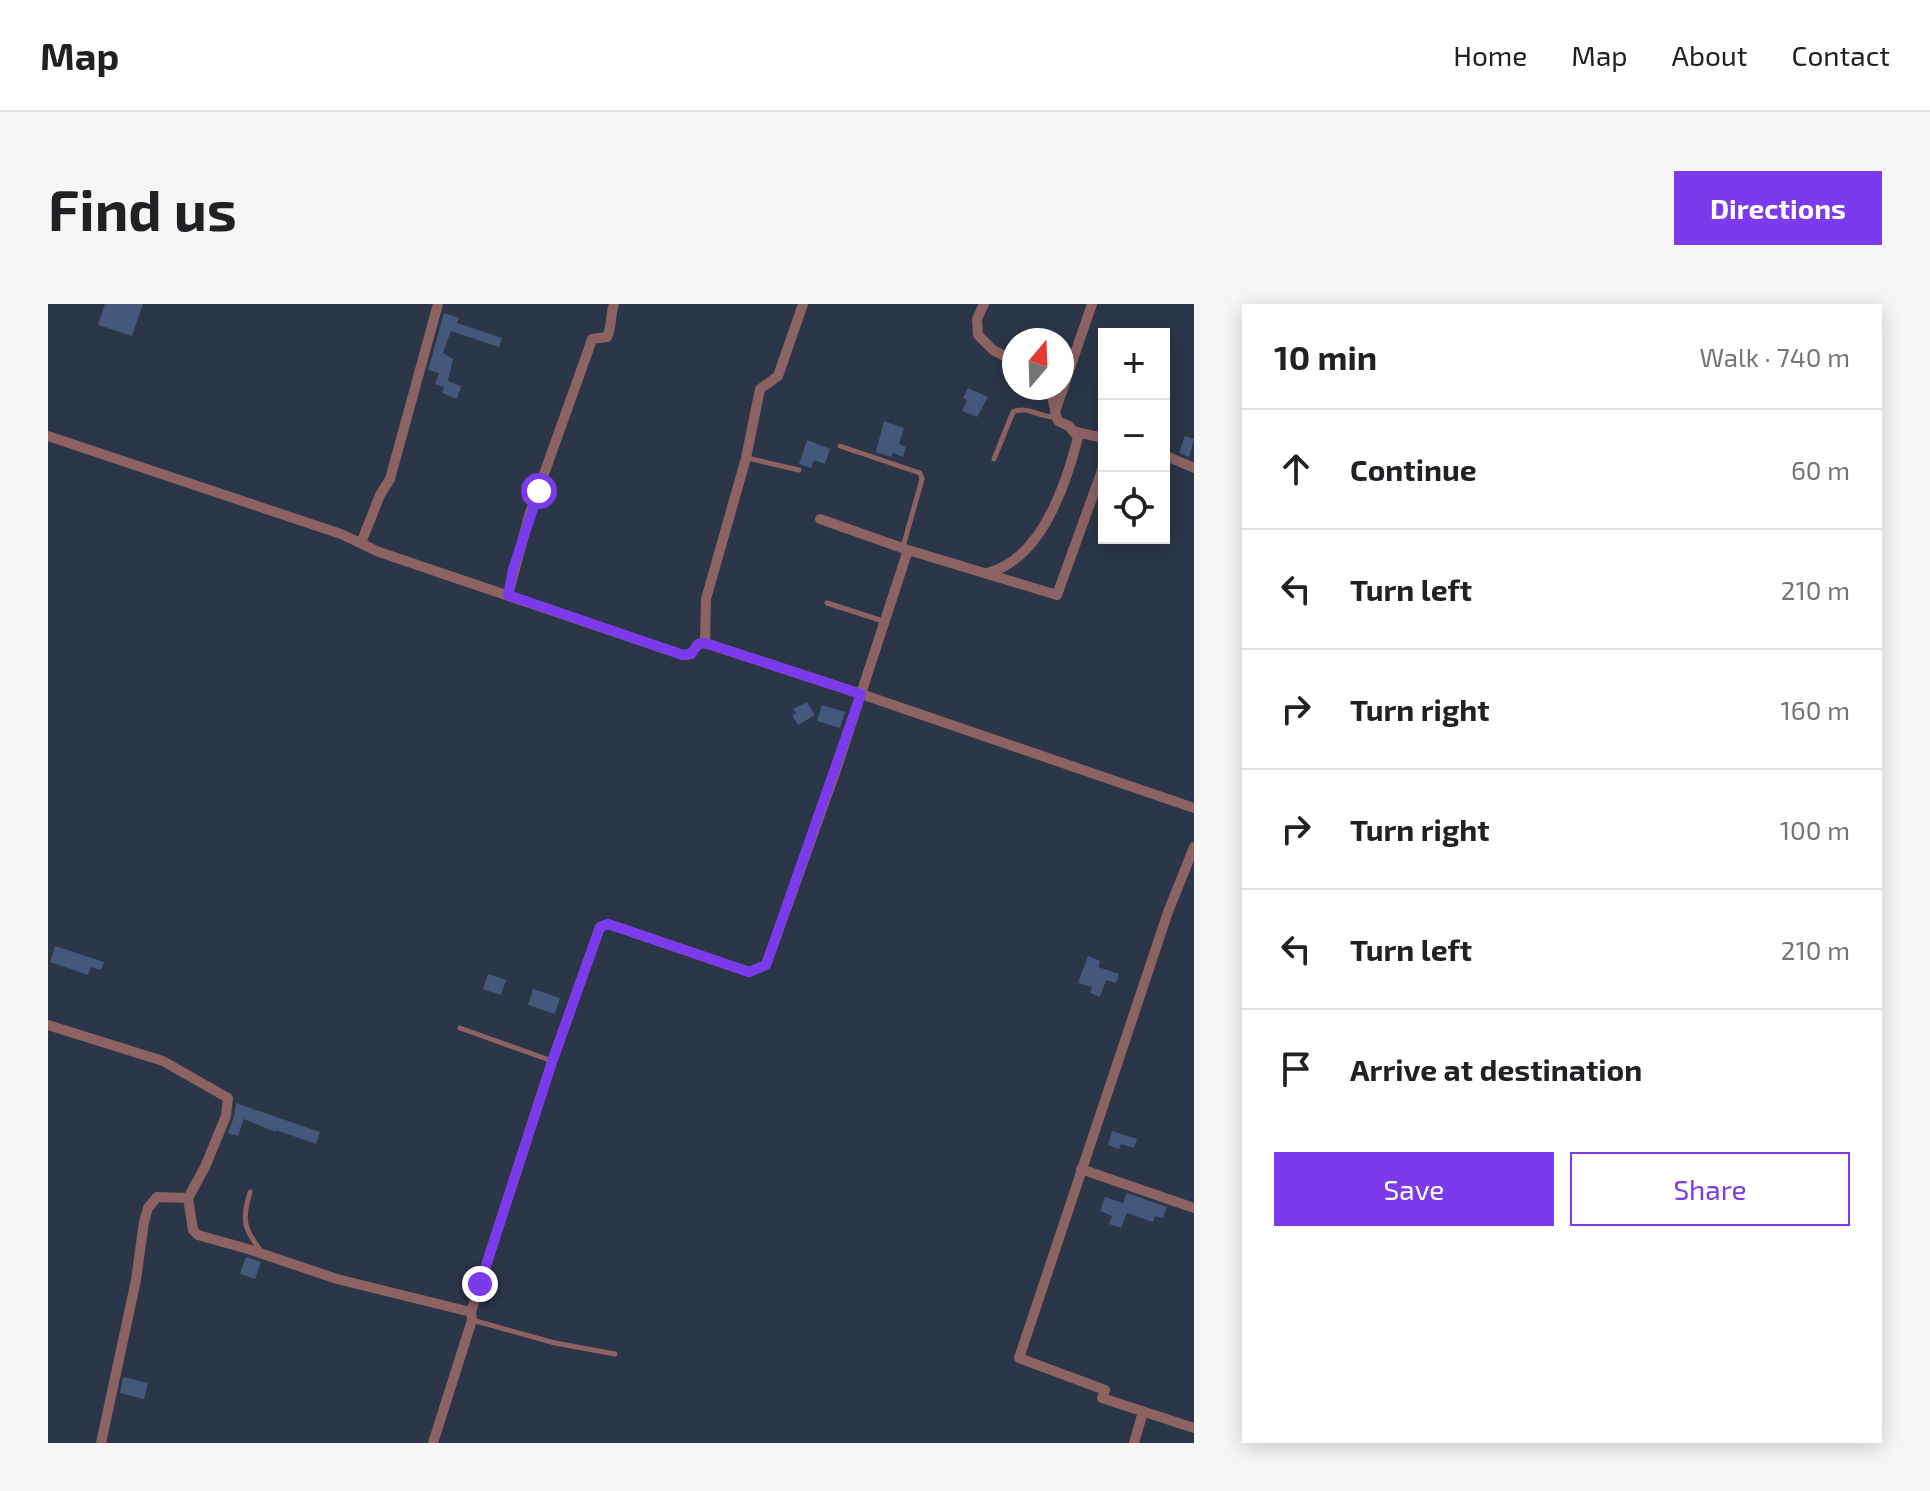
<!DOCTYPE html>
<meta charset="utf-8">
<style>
:root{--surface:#fff;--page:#f6f6f6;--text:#202124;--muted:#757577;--line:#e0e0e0;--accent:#7c3aed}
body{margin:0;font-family:"Exo 2",sans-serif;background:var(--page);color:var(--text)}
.controls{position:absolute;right:24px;top:24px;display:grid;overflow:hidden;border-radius:0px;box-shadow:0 4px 20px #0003}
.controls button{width:72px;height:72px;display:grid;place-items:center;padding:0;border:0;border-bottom:2px solid var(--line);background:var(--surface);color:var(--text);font:40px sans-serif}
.compass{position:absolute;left:954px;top:24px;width:72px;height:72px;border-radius:50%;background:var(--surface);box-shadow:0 4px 20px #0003;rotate:19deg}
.stop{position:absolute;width:24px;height:24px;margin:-18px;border:6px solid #7c3aed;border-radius:50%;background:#fff}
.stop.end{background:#7c3aed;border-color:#fff;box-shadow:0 2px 8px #0008}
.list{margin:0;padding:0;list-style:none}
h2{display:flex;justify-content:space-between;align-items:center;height:104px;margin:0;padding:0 32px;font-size:34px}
h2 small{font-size:26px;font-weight:400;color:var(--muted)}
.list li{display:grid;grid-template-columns:52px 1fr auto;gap:24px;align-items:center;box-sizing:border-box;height:120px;padding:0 32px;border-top:2px solid var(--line)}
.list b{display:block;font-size:30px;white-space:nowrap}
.list em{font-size:26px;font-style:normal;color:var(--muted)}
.actions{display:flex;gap:16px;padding:24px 32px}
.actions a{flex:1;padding:18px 0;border:2px solid var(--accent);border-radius:0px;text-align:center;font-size:28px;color:var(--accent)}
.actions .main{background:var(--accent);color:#fff}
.icon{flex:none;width:44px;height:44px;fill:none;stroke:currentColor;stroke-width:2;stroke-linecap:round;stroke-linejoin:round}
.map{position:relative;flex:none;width:1146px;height:1139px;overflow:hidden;border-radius:0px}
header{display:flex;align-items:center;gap:48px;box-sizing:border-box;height:112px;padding:0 40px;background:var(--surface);border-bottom:2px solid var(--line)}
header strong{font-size:38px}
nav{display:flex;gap:44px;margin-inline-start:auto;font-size:28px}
.intro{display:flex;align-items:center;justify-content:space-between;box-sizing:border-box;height:192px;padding:0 48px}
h1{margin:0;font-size:56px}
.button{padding:20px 36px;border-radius:0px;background:var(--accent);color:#fff;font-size:28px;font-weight:700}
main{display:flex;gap:48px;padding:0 48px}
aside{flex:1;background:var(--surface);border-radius:0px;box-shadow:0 4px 20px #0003}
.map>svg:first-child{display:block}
.building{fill:#44587b}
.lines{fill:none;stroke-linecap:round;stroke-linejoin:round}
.service{stroke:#8d6263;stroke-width:5}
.minor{stroke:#8d6263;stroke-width:10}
.route{stroke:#7c3aed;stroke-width:10}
</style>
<header>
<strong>Map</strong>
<nav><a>Home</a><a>Map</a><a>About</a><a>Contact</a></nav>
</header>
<div class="intro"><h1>Find us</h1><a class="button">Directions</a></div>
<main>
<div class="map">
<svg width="1146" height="1139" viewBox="0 0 1146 1139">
<rect width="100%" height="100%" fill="#2b3648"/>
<path class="building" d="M57,0H95L84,32L50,21Z
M396,9L411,14L409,19L454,34L451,43L403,27L395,49L405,55L400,77L413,82L409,95L394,89L396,83L387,80L391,69L380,66Z
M920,84L940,93L929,113L914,107L919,96L915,94Z
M836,117L856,124L851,140L858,143L855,153L845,149L843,153L828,148Z
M1137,132L1146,135L1141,153L1131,149Z
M759,136L782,145L777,160L766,156L763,164L751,160Z
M759,398L767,411L750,421L744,411L748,409L745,405Z
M774,401L797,408L792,424L769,417Z
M7,642L56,658L53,666L43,663L40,671L2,658Z
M1040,652L1052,657L1050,663L1071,670L1068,679L1058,676L1052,693L1042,689L1044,683L1030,679Z
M440,670L458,676L453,691L435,685Z
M485,685L512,694L507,710L480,701Z
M188,799L272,828L268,840L228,826L227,828L196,815L190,832L180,829L186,813Z
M1064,827L1089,835L1086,844L1073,840L1071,845L1060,841Z
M1079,889L1119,903L1115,914L1107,912L1105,918L1079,909L1073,924L1061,920L1064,912L1052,907L1057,893L1075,899Z
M198,953L213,958L207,975L192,970Z
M75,1073L100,1079L96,1095L72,1089Z"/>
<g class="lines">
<path class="service" d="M792,142L872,169L874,175L855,243
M699,154L751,166
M946,155L965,108C978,101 993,114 1008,113
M779,299L835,317
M412,724L504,757
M202,888C194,915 195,924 213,947
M424,1016L507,1039L567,1050"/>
<path class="minor" d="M936,0L929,15L930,31L945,46L966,57
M1002,84L1007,105
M1028,128L1056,134
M0,132L293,230L331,248L635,351L643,350L650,340L657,339L813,390L1146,504
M1116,151L1146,164
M772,215L860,246L1009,291L1056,161
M313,239L332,191L342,175L390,0
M939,269C993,256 1018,181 1030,133L1021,122L1010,117L1007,108L1044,0
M460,291L481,212L540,47L544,35L559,33C564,23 562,12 566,0
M657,339L658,295L698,154L712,85L730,72L755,0
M1146,543L1120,608L971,1054L1057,1086L1054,1094L1146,1124
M0,721L115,757L180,794L178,812L157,863L140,894L145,926L150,931L200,945L289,975L423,1008
M1033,865L1146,904
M53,1139L88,976L96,918L100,904L109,893L140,894
M385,1139L424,1016L423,1008L504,758L552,623L560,620L575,625L701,668L718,661L789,463L860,246
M1086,1139L1095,1108"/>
</g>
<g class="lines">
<path class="route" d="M432,980L504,758L552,623L560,620L575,625L701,668L718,661L813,390L657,339L650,340L643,350L635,351L460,291L465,265L491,187"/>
</g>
</svg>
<div class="controls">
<button>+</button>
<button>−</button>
<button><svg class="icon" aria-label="locate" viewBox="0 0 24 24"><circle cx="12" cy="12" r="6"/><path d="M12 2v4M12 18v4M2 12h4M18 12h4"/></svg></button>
</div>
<svg class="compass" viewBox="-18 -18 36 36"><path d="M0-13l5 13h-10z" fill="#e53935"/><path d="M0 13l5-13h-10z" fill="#757577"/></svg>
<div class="stop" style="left:491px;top:187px"></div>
<div class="stop end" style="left:432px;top:980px"></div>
</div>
<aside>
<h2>10 min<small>Walk · 740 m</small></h2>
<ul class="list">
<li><svg class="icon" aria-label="ahead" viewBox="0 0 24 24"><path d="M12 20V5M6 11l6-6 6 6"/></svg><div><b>Continue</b></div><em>60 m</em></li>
<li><svg class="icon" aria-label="left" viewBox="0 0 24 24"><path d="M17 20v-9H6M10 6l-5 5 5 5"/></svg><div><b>Turn left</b></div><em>210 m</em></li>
<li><svg class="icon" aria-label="right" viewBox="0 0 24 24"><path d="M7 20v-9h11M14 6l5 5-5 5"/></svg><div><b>Turn right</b></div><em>160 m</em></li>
<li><svg class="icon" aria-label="right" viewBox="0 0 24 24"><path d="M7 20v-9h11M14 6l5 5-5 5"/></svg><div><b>Turn right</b></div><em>100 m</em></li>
<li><svg class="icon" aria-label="left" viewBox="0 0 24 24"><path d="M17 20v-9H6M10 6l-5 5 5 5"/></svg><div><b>Turn left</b></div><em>210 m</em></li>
<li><svg class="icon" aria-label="arrive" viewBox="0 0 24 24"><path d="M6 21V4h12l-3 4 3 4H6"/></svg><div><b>Arrive at destination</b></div></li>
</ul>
<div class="actions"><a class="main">Save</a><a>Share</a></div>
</aside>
</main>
